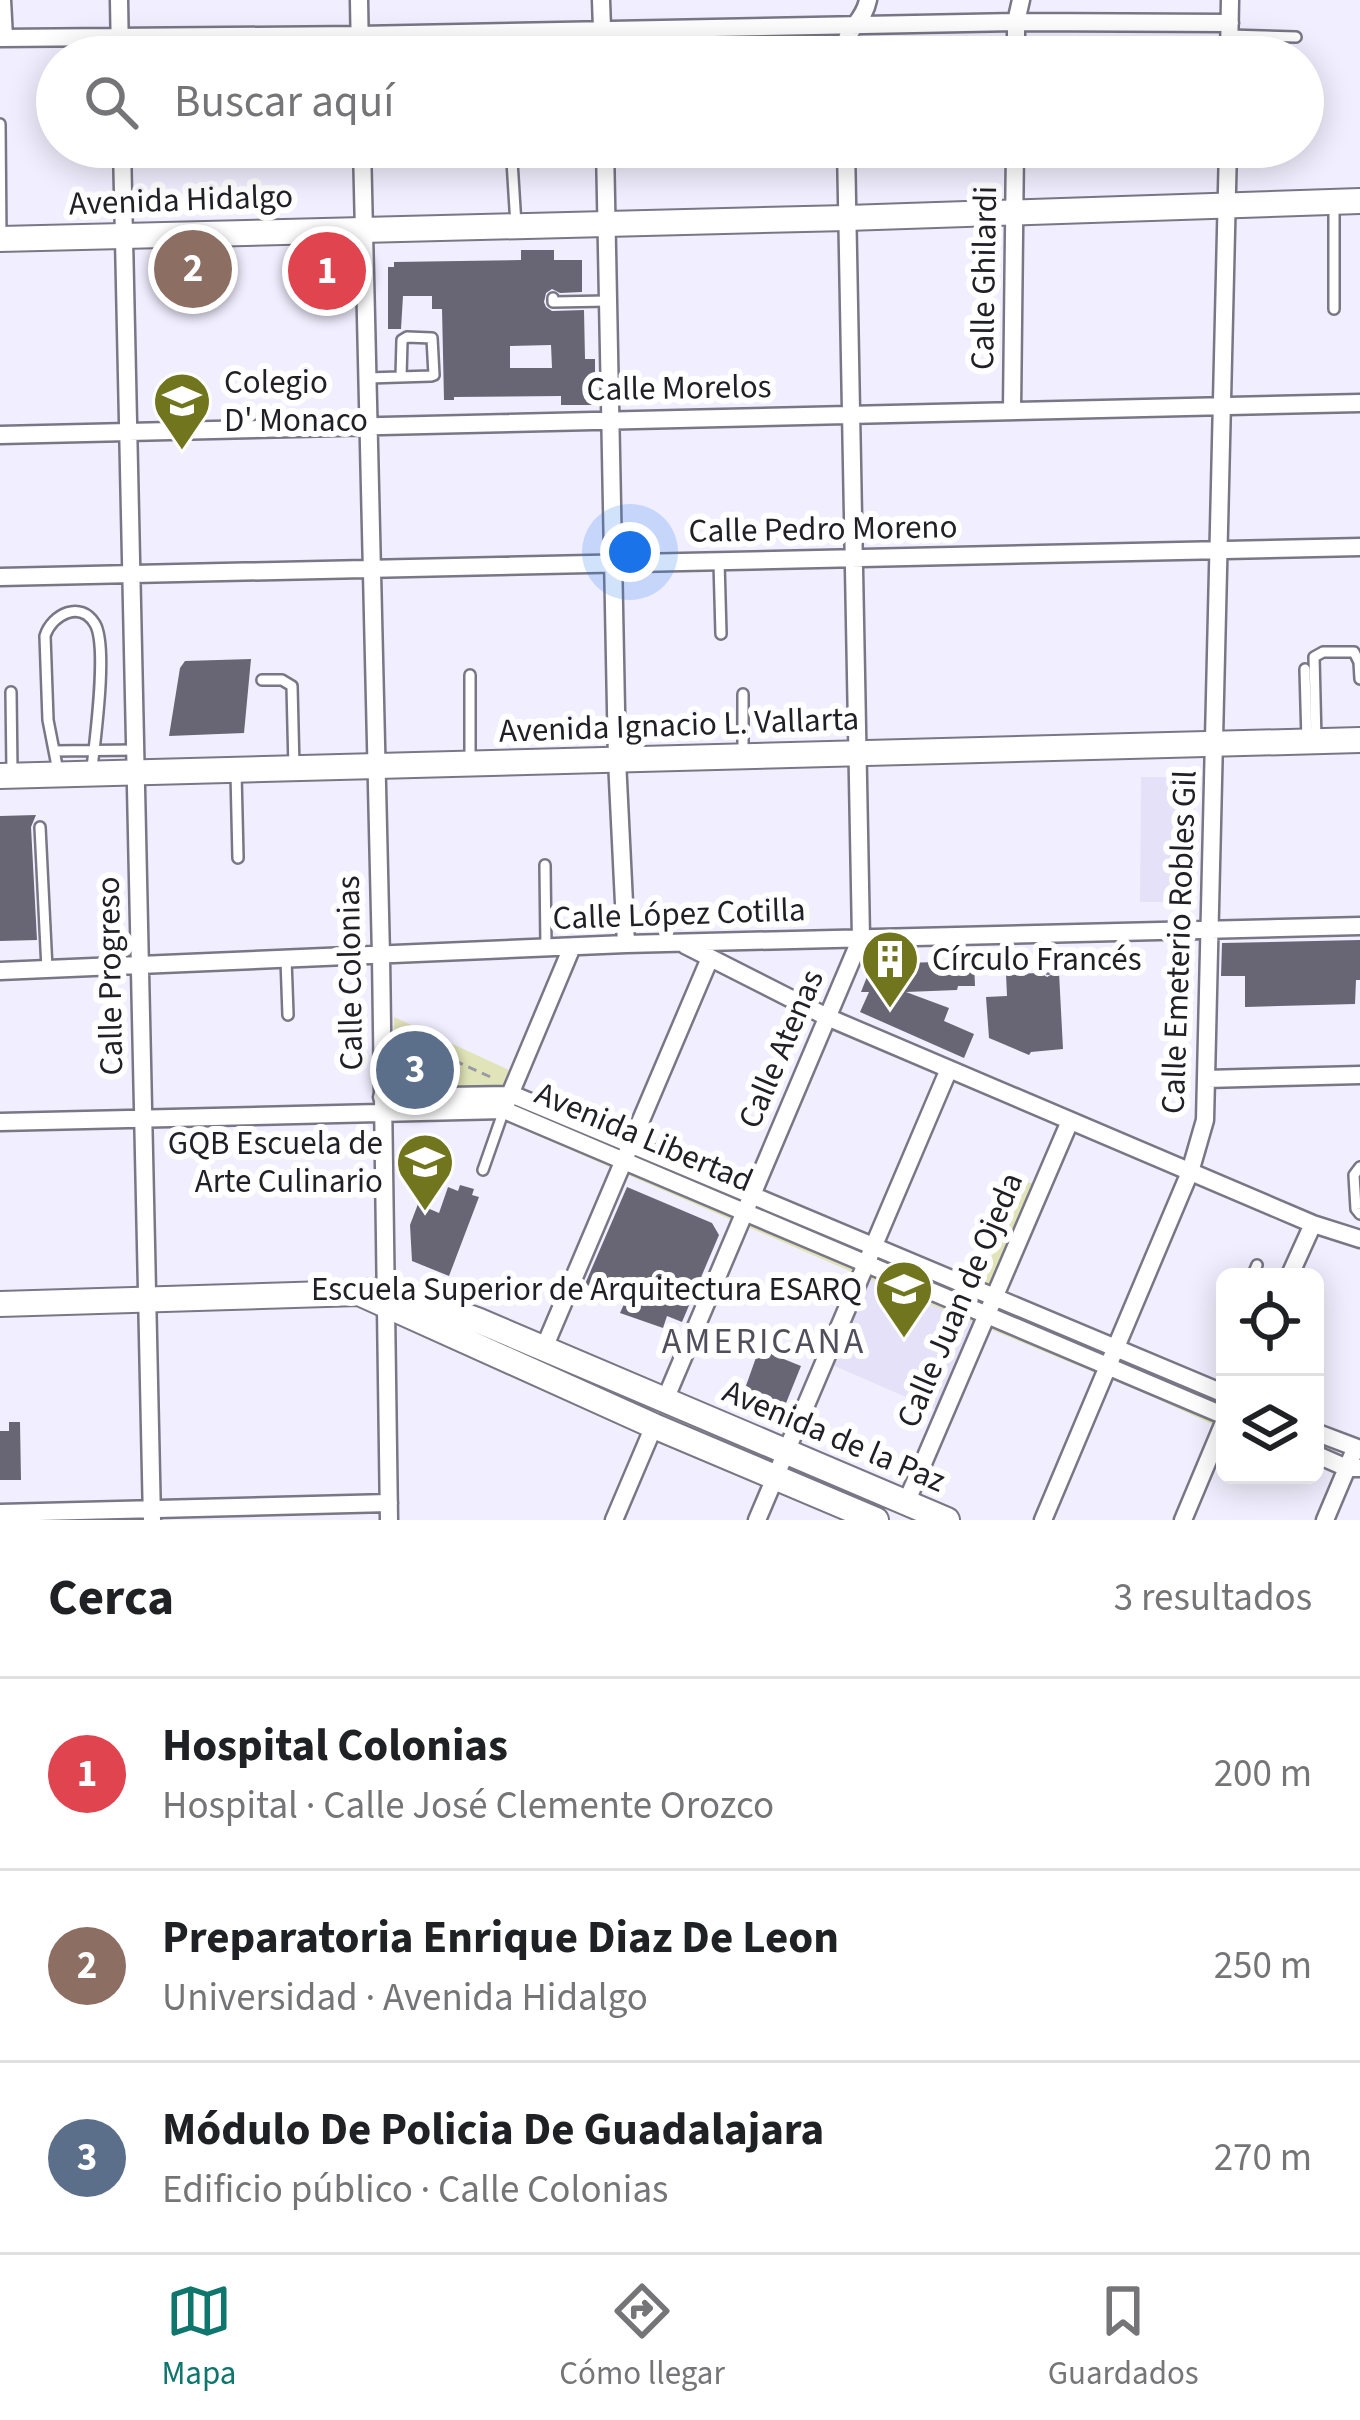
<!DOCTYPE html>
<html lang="es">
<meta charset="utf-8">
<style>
:root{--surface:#fff;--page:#f2f2f2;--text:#202124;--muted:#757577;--line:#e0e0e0;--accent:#0f766e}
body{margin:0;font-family:"Source Sans 3",sans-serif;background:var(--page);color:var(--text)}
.controls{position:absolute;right:36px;bottom:36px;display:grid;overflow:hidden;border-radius:18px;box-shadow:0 6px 30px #0003}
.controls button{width:108px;height:108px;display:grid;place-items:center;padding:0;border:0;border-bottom:3px solid var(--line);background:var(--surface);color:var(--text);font:60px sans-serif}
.you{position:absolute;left:630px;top:552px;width:42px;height:42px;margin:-30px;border:9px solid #fff;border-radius:50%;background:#1a73e8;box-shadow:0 0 0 18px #1a73e833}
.badge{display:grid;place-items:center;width:78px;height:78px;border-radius:50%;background:var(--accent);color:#fff;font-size:39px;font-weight:700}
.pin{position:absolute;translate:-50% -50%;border:6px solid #fff;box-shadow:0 3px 12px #0006}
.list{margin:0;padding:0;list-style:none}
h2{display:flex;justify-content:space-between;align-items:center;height:156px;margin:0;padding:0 48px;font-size:51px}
h2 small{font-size:39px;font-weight:400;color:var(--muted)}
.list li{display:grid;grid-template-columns:78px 1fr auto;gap:36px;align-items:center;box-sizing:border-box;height:192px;padding:0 48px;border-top:3px solid var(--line)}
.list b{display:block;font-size:45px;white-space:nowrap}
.list p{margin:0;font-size:39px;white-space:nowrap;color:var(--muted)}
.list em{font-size:39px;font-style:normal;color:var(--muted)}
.icon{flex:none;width:66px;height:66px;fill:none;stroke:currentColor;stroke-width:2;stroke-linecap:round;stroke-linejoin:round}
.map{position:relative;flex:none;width:1360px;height:1520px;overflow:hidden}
.search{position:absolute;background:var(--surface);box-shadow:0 6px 30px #0003;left:36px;right:36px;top:36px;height:132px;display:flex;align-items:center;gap:30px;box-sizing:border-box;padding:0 42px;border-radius:66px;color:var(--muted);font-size:45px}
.sheet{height:732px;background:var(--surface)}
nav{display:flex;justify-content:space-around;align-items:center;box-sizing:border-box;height:168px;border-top:3px solid var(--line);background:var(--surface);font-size:33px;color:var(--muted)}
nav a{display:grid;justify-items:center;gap:6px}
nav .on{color:var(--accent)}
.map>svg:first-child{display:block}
.built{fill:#e5e1f8}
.green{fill:#e0e4b8}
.building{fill:#686674;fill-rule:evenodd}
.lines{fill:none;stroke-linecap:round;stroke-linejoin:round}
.lane-casing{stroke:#797785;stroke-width:14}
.street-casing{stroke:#797785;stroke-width:21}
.secondary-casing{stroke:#797785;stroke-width:28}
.path{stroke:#9c9aa6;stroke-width:3;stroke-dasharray:9 6;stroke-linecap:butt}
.lane{stroke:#fff;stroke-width:9}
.street{stroke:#fff;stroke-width:16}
.secondary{stroke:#fff;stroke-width:24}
.labels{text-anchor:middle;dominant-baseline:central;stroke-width:12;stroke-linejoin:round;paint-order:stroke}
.street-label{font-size:33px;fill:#212026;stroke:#fff}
.poi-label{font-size:33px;fill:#212026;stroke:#fff;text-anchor:start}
.neighbourhood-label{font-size:36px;letter-spacing:3px;fill:#504f5b;stroke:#fff}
</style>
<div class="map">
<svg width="1360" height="1520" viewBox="0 0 1360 1520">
<rect width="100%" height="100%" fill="#f1efff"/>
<path class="built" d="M1141,777H1195L1193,902H1140Z
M869,1271L978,1317L938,1411L830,1364Z"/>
<path class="green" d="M394,1017L509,1070L500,1092L393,1101Z
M520,1087L979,1282L1028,1182L1052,1189L1007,1293L1225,1387V1430L1144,1393L845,1269L506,1122Z"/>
<path class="building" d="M521,250H554V260H582V292L560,293L552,289L546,293L544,302L546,307L552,311L584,310L585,359H595V405H561V396L454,397V400H444L442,309H432V296H403L401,329H388V267H394V262L521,260ZM551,345L552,368H510V346Z
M251,659L244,733L169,736L180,668L185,661Z
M36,815L31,827L37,940L0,941V816Z
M1360,940V980H1356L1355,1004L1245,1007V976H1221L1222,943Z
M974,961L975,986H958L957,990L906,992L949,1008L944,1021L974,1034L964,1058L860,1012L869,992H861L868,974L902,963Z
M1056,972H1059L1063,1049L1031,1052L1029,1055L989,1038L986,997L1007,996L1006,974L1041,973L1047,977Z
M460,1185L474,1189L472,1195L479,1197L449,1276L412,1261L410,1225L418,1204L439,1213L448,1187L458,1191Z
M627,1187L712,1223L719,1235L682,1322L667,1316L663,1328L620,1313L625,1302L585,1284Z
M759,1349L801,1366L782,1413L742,1397Z
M9,1422H20L21,1480H0V1431H9Z"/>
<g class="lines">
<defs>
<path id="lane" d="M1229,35L1296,37
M0,124L1,239
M512,161L516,225
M1334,207V309
M553,298V302L608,301
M368,378L431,376L434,375L432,338L407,337L402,340L401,377
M719,562L721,634
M1305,669L1307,741
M470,675V758
M262,680H282L292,686L294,768
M11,692L12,771
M743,694V751
M1316,741L1314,657L1323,652H1354L1359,662L1360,679
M54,751L136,750
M58,771L48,720L45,636C52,614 81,600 95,624C108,646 95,740 92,768
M236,773L238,858
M40,827L47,969
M545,865L546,948
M1046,933L1048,968
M286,959L288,1015
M1360,1167L1354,1175L1356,1209L1360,1214
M483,1170L504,1110
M1252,1277L1257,1265"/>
<path id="street" d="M2,0L4,38
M119,0L120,57
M359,0L360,57
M601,0L603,57
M0,38L359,35L1016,22L1230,23
M844,57C843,28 863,25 868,0
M1016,57V22L1021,0
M1229,57L1230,0
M122,147L152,1520
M362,147L381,956L389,1520
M605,147L617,760L626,944
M1012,410L1015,147
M0,435L1360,403
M0,577L1360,547
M685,945L827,1017L1313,1224L1360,1239
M0,971L626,944L1360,926
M1206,1079L1360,1075
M511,1094L1225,1394
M382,1097L510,1095
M506,1104L572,947
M0,1122L504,1110L1225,1416
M1289,1277L1313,1224
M544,1348L710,958
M665,1400L861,938L846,147
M1315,1432L1360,1449
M1315,1454L1347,1468H1360
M906,1503L1070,1121
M0,1513L389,1503
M614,1520L654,1426
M757,1520L949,1069
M1043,1520L1190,1172L1205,1120L1228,147
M1183,1520L1225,1420
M1325,1520L1355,1449"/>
<path id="secondary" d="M0,239L847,218L1360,201
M0,776L1360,740
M359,1293L654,1426L876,1520
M0,1304L359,1293L384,1290L398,1292L477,1320L947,1520"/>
</defs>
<use href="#lane" class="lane-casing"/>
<use href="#street" class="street-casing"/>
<use href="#secondary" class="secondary-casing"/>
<path class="path" d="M398,1041L438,1053L495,1079"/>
<use href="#lane" class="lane"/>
<use href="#street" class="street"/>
<use href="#secondary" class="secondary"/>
</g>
<defs>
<symbol id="school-pin" viewBox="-11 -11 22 30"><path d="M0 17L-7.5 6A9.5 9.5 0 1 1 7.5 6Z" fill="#71761e" stroke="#fff"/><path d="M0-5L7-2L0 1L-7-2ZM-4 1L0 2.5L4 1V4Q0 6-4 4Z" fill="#fff"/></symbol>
<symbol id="building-pin" viewBox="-11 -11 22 30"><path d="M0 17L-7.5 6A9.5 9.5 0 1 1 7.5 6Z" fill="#71761e" stroke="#fff"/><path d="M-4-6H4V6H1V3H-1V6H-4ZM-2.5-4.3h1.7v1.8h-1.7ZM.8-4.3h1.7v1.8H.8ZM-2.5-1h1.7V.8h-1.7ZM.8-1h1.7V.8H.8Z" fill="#fff"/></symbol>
<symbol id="university-pin" viewBox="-11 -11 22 30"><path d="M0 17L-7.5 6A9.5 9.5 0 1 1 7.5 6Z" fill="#71761e" stroke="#fff"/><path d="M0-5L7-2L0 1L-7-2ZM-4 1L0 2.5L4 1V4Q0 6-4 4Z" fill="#fff"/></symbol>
</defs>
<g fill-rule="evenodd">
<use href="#school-pin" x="149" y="368" width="66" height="90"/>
<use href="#building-pin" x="857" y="926" width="66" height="90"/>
<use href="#school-pin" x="392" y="1129" width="66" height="90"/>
<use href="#university-pin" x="871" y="1256" width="66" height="90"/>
</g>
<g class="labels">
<g class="street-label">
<text transform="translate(181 200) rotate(-2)">Avenida Hidalgo</text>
<text transform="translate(984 278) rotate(-89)">Calle Ghilardi</text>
<text transform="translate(679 388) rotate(-1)">Calle Morelos</text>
<text transform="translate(823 529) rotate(-1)">Calle Pedro Moreno</text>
<text transform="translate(679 725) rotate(-2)">Avenida Ignacio L. Vallarta</text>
<text transform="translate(679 914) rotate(-2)">Calle López Cotilla</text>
<text transform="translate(1179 942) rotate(-88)">Calle Emeterio Robles Gil</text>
<text transform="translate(350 973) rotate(-91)">Calle Colonias</text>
<text transform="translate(110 976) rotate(-91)">Calle Progreso</text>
<text transform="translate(781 1049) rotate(-67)">Calle Atenas</text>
<text transform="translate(644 1137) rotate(23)">Avenida Libertad</text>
<text transform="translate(960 1300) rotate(-67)">Calle Juan de Ojeda</text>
<text transform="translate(834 1436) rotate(23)">Avenida de la Paz</text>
</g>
<g class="poi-label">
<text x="224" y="382">Colegio<tspan x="224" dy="38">D' Monaco</tspan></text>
<text x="932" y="959">Círculo Francés</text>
<text x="383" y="1143" text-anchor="end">GQB Escuela de<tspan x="383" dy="38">Arte Culinario</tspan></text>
<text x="862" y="1289" text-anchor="end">Escuela Superior de Arquitectura ESARQ</text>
</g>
<g class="neighbourhood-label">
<text x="764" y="1341">AMERICANA</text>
</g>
</g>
</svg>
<div class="controls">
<button><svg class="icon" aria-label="locate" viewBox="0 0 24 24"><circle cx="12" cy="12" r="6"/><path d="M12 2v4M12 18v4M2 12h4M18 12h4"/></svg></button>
<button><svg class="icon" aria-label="layers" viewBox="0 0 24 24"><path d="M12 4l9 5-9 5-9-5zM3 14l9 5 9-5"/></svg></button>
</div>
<div class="you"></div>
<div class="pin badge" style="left:327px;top:271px;background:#e0444e">1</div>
<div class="pin badge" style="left:193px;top:269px;background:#8d6e63">2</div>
<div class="pin badge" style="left:415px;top:1070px;background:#5c6f8a">3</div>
<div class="search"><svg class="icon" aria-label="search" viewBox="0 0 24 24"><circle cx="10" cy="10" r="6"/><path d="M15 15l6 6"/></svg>Buscar aquí</div>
</div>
<section class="sheet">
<h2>Cerca<small>3 resultados</small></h2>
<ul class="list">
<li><span class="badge" style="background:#e0444e">1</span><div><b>Hospital Colonias</b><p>Hospital · Calle José Clemente Orozco</p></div><em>200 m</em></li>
<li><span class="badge" style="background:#8d6e63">2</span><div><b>Preparatoria Enrique Diaz De Leon</b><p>Universidad · Avenida Hidalgo</p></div><em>250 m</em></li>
<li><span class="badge" style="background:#5c6f8a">3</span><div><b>Módulo De Policia De Guadalajara</b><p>Edificio público · Calle Colonias</p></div><em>270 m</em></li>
</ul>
</section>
<nav>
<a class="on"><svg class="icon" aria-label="map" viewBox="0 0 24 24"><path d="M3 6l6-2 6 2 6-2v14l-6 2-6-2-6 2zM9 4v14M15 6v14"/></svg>Mapa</a>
<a><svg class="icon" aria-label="directions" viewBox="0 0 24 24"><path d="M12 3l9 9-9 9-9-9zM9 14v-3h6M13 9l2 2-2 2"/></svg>Cómo llegar</a>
<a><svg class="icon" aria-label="saved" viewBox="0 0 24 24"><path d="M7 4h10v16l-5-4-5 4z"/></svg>Guardados</a>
</nav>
